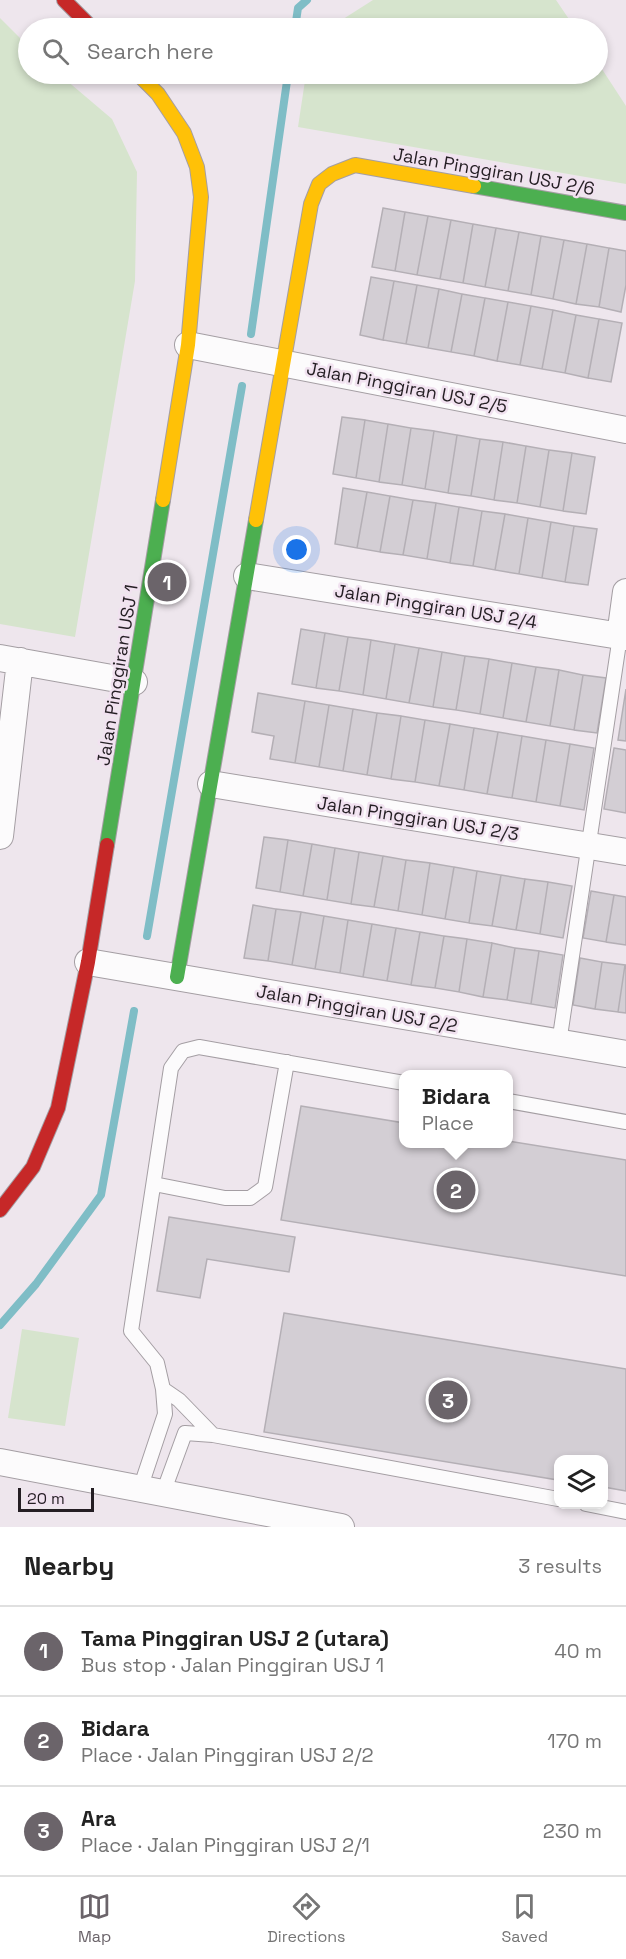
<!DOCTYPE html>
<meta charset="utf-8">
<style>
:root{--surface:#fff;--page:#f6f6f6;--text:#222;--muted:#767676;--line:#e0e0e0;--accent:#6b646a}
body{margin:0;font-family:"Space Grotesk",sans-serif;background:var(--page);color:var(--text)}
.controls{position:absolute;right:18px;bottom:18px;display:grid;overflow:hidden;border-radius:12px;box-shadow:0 3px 9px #0003}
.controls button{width:54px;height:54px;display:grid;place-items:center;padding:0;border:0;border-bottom:2px solid var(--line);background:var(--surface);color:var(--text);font:30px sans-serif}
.scale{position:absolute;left:18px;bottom:15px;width:76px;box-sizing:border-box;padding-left:6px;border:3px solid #241e23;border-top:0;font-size:16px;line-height:21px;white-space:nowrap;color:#241e23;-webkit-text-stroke:4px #f1e2f0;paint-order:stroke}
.you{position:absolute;left:297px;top:550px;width:21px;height:21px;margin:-15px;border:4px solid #fff;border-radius:50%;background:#1a73e8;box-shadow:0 0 0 9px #1a73e833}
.badge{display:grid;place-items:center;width:39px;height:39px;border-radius:50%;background:var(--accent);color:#fff;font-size:20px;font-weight:700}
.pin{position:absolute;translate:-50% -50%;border:3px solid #fff;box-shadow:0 2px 6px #0006}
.popup{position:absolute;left:399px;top:1070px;width:114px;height:78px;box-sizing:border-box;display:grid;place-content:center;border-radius:12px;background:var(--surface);filter:drop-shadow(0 2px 4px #0005);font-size:20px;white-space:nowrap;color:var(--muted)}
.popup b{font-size:22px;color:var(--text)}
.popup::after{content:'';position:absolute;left:50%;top:100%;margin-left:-12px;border:12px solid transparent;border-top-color:var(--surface)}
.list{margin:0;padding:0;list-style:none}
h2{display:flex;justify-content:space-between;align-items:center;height:78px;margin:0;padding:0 24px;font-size:26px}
h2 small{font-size:20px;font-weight:400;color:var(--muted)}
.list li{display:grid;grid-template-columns:39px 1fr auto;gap:18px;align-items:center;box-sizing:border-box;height:90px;padding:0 24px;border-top:2px solid var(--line)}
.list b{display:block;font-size:22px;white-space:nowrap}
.list p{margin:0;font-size:20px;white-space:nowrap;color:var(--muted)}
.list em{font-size:20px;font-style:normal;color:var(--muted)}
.icon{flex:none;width:33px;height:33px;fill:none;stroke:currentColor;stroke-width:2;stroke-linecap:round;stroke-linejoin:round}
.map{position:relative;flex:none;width:626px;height:1527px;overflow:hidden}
.search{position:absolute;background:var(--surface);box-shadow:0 3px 9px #0003;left:18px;right:18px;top:18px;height:66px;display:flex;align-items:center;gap:15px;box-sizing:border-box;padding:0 21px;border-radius:33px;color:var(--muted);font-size:22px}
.sheet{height:348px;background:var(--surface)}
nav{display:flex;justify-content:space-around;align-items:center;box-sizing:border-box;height:84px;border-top:2px solid var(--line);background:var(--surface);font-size:16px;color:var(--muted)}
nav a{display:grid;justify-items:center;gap:3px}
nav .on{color:var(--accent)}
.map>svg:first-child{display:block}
.green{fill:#d6e4cd}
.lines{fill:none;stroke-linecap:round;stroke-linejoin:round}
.stream{stroke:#7fbdc6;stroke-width:8}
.building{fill:#d3ced4;stroke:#b4afb5;stroke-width:1.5}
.lane-casing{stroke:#a49ea3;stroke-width:16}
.street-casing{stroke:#a49ea3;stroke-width:28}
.fast-casing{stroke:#a49ea3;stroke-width:16}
.slow-casing{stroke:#a49ea3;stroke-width:16}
.jam-casing{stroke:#a49ea3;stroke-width:16}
.lane{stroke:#fcfbfc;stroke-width:14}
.street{stroke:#fcfbfc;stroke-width:26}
.fast{stroke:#4caf50;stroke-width:14}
.slow{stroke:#ffc107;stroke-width:14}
.jam{stroke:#c62828;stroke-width:14}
.labels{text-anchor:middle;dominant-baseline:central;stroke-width:5;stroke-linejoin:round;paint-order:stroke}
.street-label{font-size:18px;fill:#241e23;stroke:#f1e2f0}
</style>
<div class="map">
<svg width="626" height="1527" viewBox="0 0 626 1527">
<rect width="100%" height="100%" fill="#eee6ed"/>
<path class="green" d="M373,0H556L575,28H329Z
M0,18L28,46V74H59L112,119L137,172L135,281L75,637L0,624Z
M598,63L626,106V184L298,127L306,74H598Z
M22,1329L79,1338L65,1426L8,1418Z"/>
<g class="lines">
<path class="stream" d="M295,28L298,8L307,0
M251,334L288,74
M147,936L242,386
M0,1325L36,1284L101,1195L134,1011"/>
</g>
<path class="building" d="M383,208L405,212L395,271L372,267Z
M405,212L428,216L417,275L395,271Z
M428,216L451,220L440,279L417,275Z
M451,220L473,224L463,283L440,279Z
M473,224L496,228L485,287L463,283Z
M496,228L519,232L508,291L485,287Z
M519,232L541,236L531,295L508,291Z
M541,236L564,240L553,299L531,295Z
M564,240L587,244L576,304L553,299Z
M587,244L609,248L599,307L576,304Z
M609,248L626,251V285L621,312L599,307Z
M371,277L394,281L383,340L360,335Z
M394,281L417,285L406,344L383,340Z
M417,285L439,289L428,348L406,344Z
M439,289L462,294L451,352L428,348Z
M462,294L485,298L474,356L451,352Z
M485,298L508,302L497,361L474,356Z
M508,302L531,306L520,365L497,361Z
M531,306L553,310L542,369L520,365Z
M553,310L576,315L565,373L542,369Z
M576,315L599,319L588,378L565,373Z
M599,319L622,323L611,382L588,378Z
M342,417L365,420L356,478L333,474Z
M365,420L388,424L379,482L356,478Z
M388,424L411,428L402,485L379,482Z
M411,428L434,431L425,489L402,485Z
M434,431L457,435L448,493L425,489Z
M457,435L480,439L471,496L448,493Z
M480,439L503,442L494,500L471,496Z
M503,442L526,446L517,503L494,500Z
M526,446L549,450L540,507L517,503Z
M549,450L572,453L563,511L540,507Z
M572,453L595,457L586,514L563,511Z
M343,488L367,492L357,548L335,544Z
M367,492L390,496L380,552L357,548Z
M390,496L413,500L403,555L380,552Z
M413,500L436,503L427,559L403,555Z
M436,503L459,507L450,563L427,559Z
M459,507L482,511L473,566L450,563Z
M482,511L505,514L495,570L473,566Z
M505,514L528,518L519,574L495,570Z
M528,518L551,522L542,578L519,574Z
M551,522L574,526L565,582L542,578Z
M574,526L597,529L588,585L565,582Z
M301,629L325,633L316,688L292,684Z
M325,633L348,637L339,691L316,688Z
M348,637L371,640L363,695L339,691Z
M371,640L395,644L386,699L363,695Z
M395,644L419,648L409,703L386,699Z
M419,648L442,652L433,707L409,703Z
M442,652L465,656L456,710L433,707Z
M465,656L489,659L480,714L456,710Z
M489,659L512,663L503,718L480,714Z
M512,663L536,667L526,722L503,718Z
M536,667L559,670L550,726L526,722Z
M559,670L583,675L574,730L550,726Z
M583,675L606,678L597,733L574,730Z
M626,689V741L618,740Z
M258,693L305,701L295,763L270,759L274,736L252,732Z
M305,701L329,705L319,767L295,763Z
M329,705L353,709L343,771L319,767Z
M353,709L377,713L367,775L343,771Z
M377,713L401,716L391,779L367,775Z
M401,716L425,720L415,782L391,779Z
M425,720L450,724L439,786L415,782Z
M450,724L474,728L464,790L439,786Z
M474,728L498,732L487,794L464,790Z
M498,732L522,736L512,798L487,794Z
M522,736L546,740L536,802L512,798Z
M546,740L570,744L560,806L536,802Z
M570,744L594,748L584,810L560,806Z
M614,748L626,750V813L604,809Z
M264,837L288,840L280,892L256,888Z
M288,840L312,844L303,896L280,892Z
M312,844L335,848L327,900L303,896Z
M335,848L359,852L351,904L327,900Z
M359,852L383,856L374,907L351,904Z
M383,856L406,860L398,911L374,907Z
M406,860L430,863L422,915L398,911Z
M430,863L454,867L445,919L422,915Z
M454,867L477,871L469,923L445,919Z
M477,871L501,875L492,926L469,923Z
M501,875L525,879L516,930L492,926Z
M525,879L548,882L540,934L516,930Z
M548,882L572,886L563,938L540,934Z
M591,891L614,895L606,942L583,938Z
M614,895L626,897V945L606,942Z
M253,905L276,909L268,961L244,958Z
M276,909L301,912L292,965L268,961Z
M301,912L324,916L315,969L292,965Z
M324,916L348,920L340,973L315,969Z
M348,920L372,924L363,977L340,973Z
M372,924L396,928L387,981L363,977Z
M396,928L420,932L411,985L387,981Z
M420,932L444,936L435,988L411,985Z
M444,936L467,939L459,992L435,988Z
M467,939L492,943L483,997L459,992Z
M492,943L515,948L507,1000L483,997Z
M515,948L539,951L531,1004L507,1000Z
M539,951L563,955L555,1008L531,1004Z
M580,958L602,962L595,1009L573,1005Z
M602,962L625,965L618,1012L595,1009Z
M625,965H626V1013L618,1012Z
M301,1106L404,1123V1144H508V1141L626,1160V1276L281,1220Z
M169,1217L295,1237L289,1272L207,1259L200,1298L157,1291Z
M284,1313L626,1369V1491L604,1487V1460H558V1480L264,1432Z"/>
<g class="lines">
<defs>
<path id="lane" d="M559,1043L620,636
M508,1101L626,1122
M154,1184L225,1198H250L265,1187L287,1062
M163,1389L179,1400L213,1435L558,1499
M140,1489L165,1414L163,1389L157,1363L131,1331L171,1068L183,1051L199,1047L404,1083
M163,1493L185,1433L213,1435
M586,1504L626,1512"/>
<path id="street" d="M188,345L626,430
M247,576L626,637
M620,636L626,592
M0,658L134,682
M211,784L626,852
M0,836L20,661
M88,962L626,1054
M0,1462L341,1527"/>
<path id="fast" d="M474,186L626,213
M107,845L163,500
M177,977L256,520"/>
<path id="slow" d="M138,74L158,94L184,133L197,167L201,197L188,345L163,500
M256,520L311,204L319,184L332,174L355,165L474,186"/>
<path id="jam" d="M64,0L92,28
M0,1210L33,1167L58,1108L88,962L107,845"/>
</defs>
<use href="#lane" class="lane-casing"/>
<use href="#street" class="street-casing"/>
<use href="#fast" class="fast-casing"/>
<use href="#slow" class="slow-casing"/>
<use href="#jam" class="jam-casing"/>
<use href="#lane" class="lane"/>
<use href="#street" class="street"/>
<use href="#fast" class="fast"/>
<use href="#slow" class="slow"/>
<use href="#jam" class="jam"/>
</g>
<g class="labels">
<g class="street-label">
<text transform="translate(494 171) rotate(10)">Jalan Pinggiran USJ 2/6</text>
<text transform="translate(407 387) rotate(11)">Jalan Pinggiran USJ 2/5</text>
<text transform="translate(436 606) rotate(9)">Jalan Pinggiran USJ 2/4</text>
<text transform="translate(117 675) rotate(-81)">Jalan Pinggiran USJ 1</text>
<text transform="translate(418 818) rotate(9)">Jalan Pinggiran USJ 2/3</text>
<text transform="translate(357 1008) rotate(10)">Jalan Pinggiran USJ 2/2</text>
</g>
</g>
</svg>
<div class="controls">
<button><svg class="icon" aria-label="layers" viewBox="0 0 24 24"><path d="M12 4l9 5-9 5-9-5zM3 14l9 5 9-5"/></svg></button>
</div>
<div class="scale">20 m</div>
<div class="you"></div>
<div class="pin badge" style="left:167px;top:582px">1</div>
<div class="pin badge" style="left:456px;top:1190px">2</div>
<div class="popup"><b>Bidara</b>Place</div>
<div class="pin badge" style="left:448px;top:1400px">3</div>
<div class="search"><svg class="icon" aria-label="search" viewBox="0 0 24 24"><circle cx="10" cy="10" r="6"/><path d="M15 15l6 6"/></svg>Search here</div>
</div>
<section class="sheet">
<h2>Nearby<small>3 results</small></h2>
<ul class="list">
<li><span class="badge">1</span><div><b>Tama Pinggiran USJ 2 (utara)</b><p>Bus stop · Jalan Pinggiran USJ 1</p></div><em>40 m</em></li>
<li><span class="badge">2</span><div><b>Bidara</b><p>Place · Jalan Pinggiran USJ 2/2</p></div><em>170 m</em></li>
<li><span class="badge">3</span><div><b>Ara</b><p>Place · Jalan Pinggiran USJ 2/1</p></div><em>230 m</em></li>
</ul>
</section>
<nav>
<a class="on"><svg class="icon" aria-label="map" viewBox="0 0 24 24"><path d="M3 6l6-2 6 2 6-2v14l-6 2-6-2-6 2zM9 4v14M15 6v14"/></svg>Map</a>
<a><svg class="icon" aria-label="directions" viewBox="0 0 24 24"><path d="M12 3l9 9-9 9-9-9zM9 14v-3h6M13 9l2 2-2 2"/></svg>Directions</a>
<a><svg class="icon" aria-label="saved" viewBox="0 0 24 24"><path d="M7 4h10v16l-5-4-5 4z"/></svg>Saved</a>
</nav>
